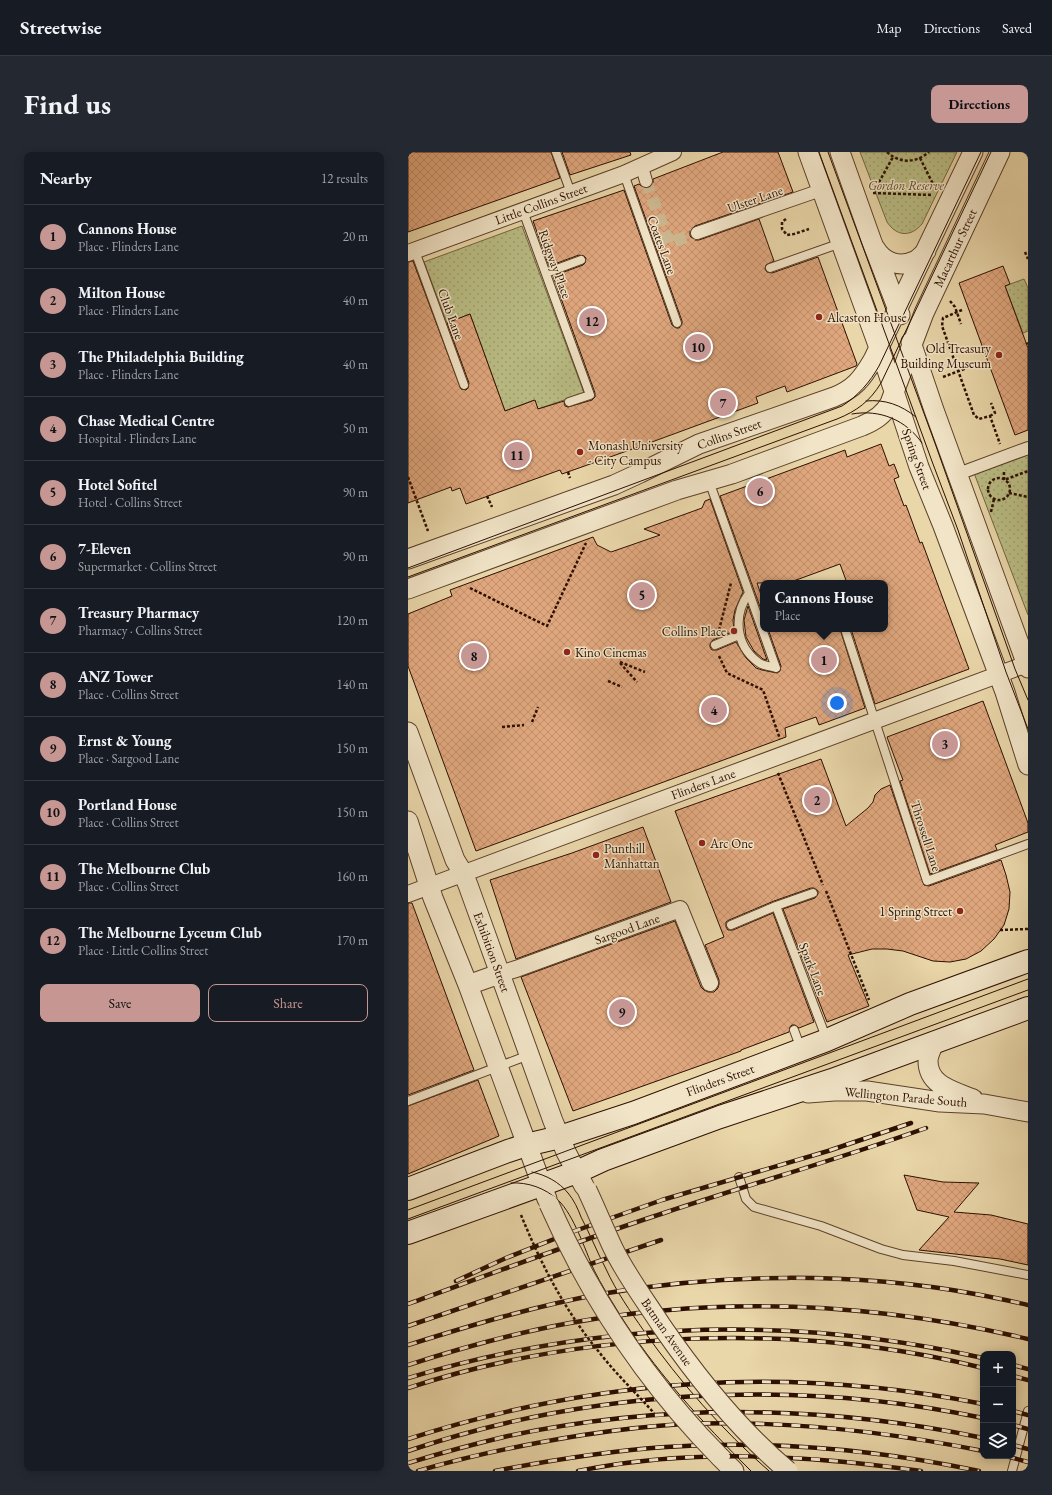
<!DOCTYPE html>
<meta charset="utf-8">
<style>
:root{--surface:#171b24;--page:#242831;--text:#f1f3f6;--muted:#9ea1a6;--line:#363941;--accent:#c59692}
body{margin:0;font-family:"EB Garamond",serif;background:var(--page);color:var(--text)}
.controls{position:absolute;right:12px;bottom:12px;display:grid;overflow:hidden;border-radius:8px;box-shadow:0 2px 10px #0003}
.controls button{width:36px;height:36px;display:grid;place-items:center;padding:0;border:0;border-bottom:1px solid var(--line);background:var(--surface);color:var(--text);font:20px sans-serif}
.you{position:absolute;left:429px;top:551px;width:14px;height:14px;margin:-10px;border:3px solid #fff;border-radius:50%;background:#1a73e8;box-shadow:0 0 0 6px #1a73e833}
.badge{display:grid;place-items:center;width:26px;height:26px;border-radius:50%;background:var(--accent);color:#111;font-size:13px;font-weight:700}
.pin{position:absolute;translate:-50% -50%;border:2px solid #fff;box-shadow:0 1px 4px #0006}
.popup{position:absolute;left:352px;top:428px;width:128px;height:52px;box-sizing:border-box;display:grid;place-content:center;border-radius:8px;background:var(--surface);filter:drop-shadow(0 1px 3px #0005);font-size:13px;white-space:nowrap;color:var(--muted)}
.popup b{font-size:15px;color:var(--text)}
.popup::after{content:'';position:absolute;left:50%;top:100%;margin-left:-8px;border:8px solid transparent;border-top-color:var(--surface)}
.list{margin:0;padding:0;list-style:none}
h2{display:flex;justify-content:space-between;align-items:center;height:52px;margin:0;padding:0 16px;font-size:17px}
h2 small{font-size:13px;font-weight:400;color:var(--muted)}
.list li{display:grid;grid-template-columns:26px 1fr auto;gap:12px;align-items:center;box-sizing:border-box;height:64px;padding:0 16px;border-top:1px solid var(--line)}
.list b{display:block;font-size:15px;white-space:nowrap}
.list p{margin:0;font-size:13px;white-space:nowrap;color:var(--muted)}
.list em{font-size:13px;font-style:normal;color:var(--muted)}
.actions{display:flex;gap:8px;padding:12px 16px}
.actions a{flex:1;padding:9px 0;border:1px solid var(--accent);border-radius:8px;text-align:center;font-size:14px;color:var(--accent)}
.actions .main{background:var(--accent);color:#111}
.icon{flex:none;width:22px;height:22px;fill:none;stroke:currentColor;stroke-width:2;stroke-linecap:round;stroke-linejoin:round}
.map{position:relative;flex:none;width:620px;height:1319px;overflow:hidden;border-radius:8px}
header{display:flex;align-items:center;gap:24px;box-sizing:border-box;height:56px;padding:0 20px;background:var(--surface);border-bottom:1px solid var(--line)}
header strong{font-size:19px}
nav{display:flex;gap:22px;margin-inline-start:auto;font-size:14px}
.intro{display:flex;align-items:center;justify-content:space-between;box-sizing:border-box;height:96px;padding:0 24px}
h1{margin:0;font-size:28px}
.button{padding:10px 18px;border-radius:8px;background:var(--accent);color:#111;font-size:14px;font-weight:700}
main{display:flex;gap:24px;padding:0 24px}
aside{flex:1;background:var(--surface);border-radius:8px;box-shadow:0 2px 10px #0003}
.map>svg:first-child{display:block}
.park{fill:url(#park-dots);stroke:#746642}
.building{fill:url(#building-cross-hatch);stroke:#2d0f00}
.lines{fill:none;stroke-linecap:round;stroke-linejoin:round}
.pedestrian-tunnel{stroke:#cdb890;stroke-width:12;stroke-dasharray:12 6;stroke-linecap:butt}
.service-casing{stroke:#5c412a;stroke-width:10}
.pedestrian-casing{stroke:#5c412a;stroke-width:14}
.minor-casing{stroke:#5c412a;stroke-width:18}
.tertiary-casing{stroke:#5c412a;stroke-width:21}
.secondary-casing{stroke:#2d0f00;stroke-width:24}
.path{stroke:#2d0f00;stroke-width:2.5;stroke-dasharray:3 2;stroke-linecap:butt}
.service{stroke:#f1e4c7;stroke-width:8}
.pedestrian{stroke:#f1e4c7;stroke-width:12}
.minor{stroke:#f1e4c7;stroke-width:16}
.tertiary{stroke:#f1e4c7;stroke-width:19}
.secondary{stroke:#f1e4c7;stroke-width:22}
.tram{stroke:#2d0f00;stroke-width:1}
.rail-casing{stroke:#2d0f00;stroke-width:4.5}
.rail{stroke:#f1e4c7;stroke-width:3;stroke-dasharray:9;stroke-linecap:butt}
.tertiary-bridge-casing{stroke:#5c412a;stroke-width:21;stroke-linecap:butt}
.path-bridge{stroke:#2d0f00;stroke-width:2.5;stroke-dasharray:3 2;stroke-linecap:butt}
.tertiary-bridge{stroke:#f1e4c7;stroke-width:19}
.poi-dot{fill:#8f2418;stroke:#f1e4c7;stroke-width:1.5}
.labels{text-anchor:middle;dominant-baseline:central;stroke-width:3;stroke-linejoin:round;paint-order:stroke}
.park-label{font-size:13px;font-style:italic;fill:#5e4c2f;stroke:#f1e4c7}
.street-label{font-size:13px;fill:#2d0f00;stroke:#f1e4c7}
.poi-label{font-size:13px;fill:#2d0f00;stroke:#f1e4c7;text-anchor:start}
</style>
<header>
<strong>Streetwise</strong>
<nav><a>Map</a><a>Directions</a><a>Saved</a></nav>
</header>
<div class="intro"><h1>Find us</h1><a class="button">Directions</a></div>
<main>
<aside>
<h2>Nearby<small>12 results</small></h2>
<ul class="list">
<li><span class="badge">1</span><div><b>Cannons House</b><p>Place · Flinders Lane</p></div><em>20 m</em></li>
<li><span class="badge">2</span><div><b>Milton House</b><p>Place · Flinders Lane</p></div><em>40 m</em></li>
<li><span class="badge">3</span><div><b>The Philadelphia Building</b><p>Place · Flinders Lane</p></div><em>40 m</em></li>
<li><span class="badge">4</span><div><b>Chase Medical Centre</b><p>Hospital · Flinders Lane</p></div><em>50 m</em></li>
<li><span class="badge">5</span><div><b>Hotel Sofitel</b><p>Hotel · Collins Street</p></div><em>90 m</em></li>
<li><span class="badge">6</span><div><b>7-Eleven</b><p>Supermarket · Collins Street</p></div><em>90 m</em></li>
<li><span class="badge">7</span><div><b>Treasury Pharmacy</b><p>Pharmacy · Collins Street</p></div><em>120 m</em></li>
<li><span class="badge">8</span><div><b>ANZ Tower</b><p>Place · Collins Street</p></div><em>140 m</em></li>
<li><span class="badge">9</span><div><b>Ernst &amp; Young</b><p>Place · Sargood Lane</p></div><em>150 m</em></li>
<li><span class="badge">10</span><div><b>Portland House</b><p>Place · Collins Street</p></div><em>150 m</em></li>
<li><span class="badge">11</span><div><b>The Melbourne Club</b><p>Place · Collins Street</p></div><em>160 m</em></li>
<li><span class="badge">12</span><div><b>The Melbourne Lyceum Club</b><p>Place · Little Collins Street</p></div><em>170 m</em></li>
</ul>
<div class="actions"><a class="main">Save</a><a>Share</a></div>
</aside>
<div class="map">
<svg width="620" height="1319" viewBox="0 0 620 1319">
<defs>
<pattern id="park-dots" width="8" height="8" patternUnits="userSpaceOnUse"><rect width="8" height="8" fill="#babd85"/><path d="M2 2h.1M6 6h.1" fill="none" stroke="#a0a171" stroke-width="1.8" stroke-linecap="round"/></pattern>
<pattern id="building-cross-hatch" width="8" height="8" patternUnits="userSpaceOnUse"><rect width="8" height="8" fill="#e0a77e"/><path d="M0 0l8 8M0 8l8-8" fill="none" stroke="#c08f6b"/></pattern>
</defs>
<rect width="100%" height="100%" fill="#e9d6a9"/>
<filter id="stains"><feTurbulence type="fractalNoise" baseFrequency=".005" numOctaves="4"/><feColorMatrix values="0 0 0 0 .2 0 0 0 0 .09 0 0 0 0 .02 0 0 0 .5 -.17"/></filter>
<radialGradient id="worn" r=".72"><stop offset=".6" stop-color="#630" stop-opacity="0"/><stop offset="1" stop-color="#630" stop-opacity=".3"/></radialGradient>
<path class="park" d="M452,0H549L514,72C503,85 489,85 479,70Z
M114,74L176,241L130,257L126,248L97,259L62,162L39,171L16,110Z
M616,127L620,136V179L615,181L597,134Z
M620,303V463L566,321Z"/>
<path class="building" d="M0,0H143L152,26L0,80Z
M154,0H222L223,3L162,23Z
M315,0H370L385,40L287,74L282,79V84L287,88H291L351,67L366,109L358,113L357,117L359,120L364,121L410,105L449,212L448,214L379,240L377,234L348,245L350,251L233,294L154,322L152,318L58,352L52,336L44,339L43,335L0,351V110L5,109L53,237L58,238L60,236L61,231L39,171L62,162L97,259L127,248L130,257L156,249L157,254L160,255L184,248L187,245V241L145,124L175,113L177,111L178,106L176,104L171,103L141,114L125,69L216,38L264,173L268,176H271L274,172V169L226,34L231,32L236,36H240L245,31V27Z
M595,114L602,132L597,134L620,196V278L607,283L551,131Z
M473,292L481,314L486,312L491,325L486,327L496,354L498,353L512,391L514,390L561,517L467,552L443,477H477V431H439L432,412L380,431H349L355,448V463L312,344L437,298L439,305Z
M302,347L335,440L327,458L325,468L326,479L305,488L302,492V495L304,498H309L328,490L338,506L348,516L354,518L369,521L372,519L373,514L360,477H432L457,556L411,573L408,565L377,576L378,585L68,699L0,514V462L44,444L42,438L185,385L189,393L203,400L252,383L236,377L294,356L297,349Z
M340,454L359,508L355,507L346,499L338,485L336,468Z
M575,549L620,671V680L587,693L589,698L522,722L492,629L495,628L479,585Z
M413,607L438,674L460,656L465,650L467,643L473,637L482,633L516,733L521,734L593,708L598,723L602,740L601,757L596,773L586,787L573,799L558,807L542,810L525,809L495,799L479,797H464L440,803L461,854L419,870L375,757L407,746L410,742V739L406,736H403L366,749L321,768L318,770V775L320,778H325L365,761L406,870L391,876L387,873H384L382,875L381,880L333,898V899L165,959L113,825L267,769L293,835L296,838L300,840H306L310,836L311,832V828L297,793L316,785L267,659Z
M235,675L263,750L108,807L82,728L164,701Z
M0,751H4L66,918L0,943Z
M70,928L91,984L0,1022V954Z
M496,1023L535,1030L571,1031L546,1060L583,1063L620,1072V1113L592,1107L511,1098L541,1065L509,1058Z"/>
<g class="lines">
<path class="pedestrian-tunnel" d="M238,29L261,91L289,81"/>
<defs>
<path id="service" d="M148,0L163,41
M216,22L269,171
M115,59L182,243L161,250
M7,99L56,233
M362,116L433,91
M138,121L173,108
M301,329L368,516C362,514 354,514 350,510C327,493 325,463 341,441
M437,477L519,729L620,692
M307,493L331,483
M368,754L419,888
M323,773L368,754L405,741
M386,878L393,897
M0,949L121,903
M331,1025L338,1047L346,1055L413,1074L473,1097L495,1103L546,1109L620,1123
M604,1319L620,1259"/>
<path id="pedestrian" d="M234,15L238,29
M289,81L413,38
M550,322L620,296"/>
<path id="minor" d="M0,101L216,22L265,0
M0,742L619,512
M91,822L108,817L272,757L302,831"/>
<path id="tertiary" d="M400,0L479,218L511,315L535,374L597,540L620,613
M432,0L464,90L492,163
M467,96C475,110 491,116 506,109C511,107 514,103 518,99
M503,190L526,258L620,516
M0,407L206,333L232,321L291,292L426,245C446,237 454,227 465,208L565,0
M0,437L269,338L324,322L454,274C466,269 476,263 482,251L516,161L592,0
M0,580L47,708L55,721L60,733L145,969L158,1000L176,1034
M0,669L25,746L60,833L139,1047
M60,833L91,822
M526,891C524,896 520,903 520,909C520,934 546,939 565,947
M400,941L426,939H459L532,950L576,952L620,960
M312,1305L326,1319"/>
<path id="secondary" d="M0,1037L100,999L118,993L152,985L225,961L419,888L502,852L620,809
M0,1081L169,1020L195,1008L312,965L424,928L620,856"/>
</defs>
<use href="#service" class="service-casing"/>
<use href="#pedestrian" class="pedestrian-casing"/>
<use href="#minor" class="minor-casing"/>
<use href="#tertiary" class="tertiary-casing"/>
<use href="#secondary" class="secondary-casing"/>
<path class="path" d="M479,0C492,12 508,11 521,0
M512,6L527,36
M466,39L485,5
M465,41L524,43
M378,67L374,70V77L379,83L386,82L401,77
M617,100L620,107
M542,149L547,155L553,172
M554,158L535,166L534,174L566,263L571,267L582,264L592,292
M618,192L620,191
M535,225L559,216
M582,264L587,261L583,251
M160,320L162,326
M596,320V328L620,319
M0,325L20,379
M580 337a11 11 0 1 1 22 0a11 11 0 1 1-22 0Z
M601,341L620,345
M79,344L84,355
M583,360L586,347
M62,436L139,474L178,391
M311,478L323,431
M311,504L319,521L355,538L372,587
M212,510L237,520
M212,511L229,530
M200,529L214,535
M124,570L130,555
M94,575L116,573
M370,621L415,733
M418,739L461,848
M592,778L620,777"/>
<use href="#service" class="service"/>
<use href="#pedestrian" class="pedestrian"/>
<use href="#minor" class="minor"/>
<use href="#tertiary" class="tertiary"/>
<use href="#secondary" class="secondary"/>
<path class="tram" d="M411,0L525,312L550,378L598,520L620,577
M420,0L528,294L607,517L620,548
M458,249C477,247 493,253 508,265
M444,262C472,257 498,268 514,291
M0,416L434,254C450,244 462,230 471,214L573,0
M0,425L429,267C449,259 462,249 473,231L583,0
M124,1020C138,1023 151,1030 160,1041C166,1048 170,1057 173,1065C182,1082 189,1100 198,1117C208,1139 222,1159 236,1179C272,1230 314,1278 361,1319
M103,1031C120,1030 137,1036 150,1048C166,1063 177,1098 186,1118C193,1132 201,1145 209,1158C245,1217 294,1270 343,1319
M0,1058L620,827
M0,1067L620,838"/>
<defs>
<path id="rail" d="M48,1129L98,1106L164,1080L254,1048L420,999L503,971
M0,1152C85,1121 170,1089 256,1061C343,1032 431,1007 518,976
M0,1174L253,1088
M0,1193C64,1173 127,1154 193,1142C313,1121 447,1120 567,1142C585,1145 602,1149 620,1153
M0,1213C53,1196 107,1181 162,1171C316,1143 469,1151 620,1187
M605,1213L620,1217
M605,1224L620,1228
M0,1226C190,1169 381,1162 575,1206
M0,1236C180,1177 391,1170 575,1216
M605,1259L620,1263
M605,1273L620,1277
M0,1287C191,1226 378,1213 575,1252
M605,1293L620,1297
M0,1299C183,1237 386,1226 575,1266
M598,1304L620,1310
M0,1311C33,1301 66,1292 100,1284C257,1251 417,1253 575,1286
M10,1319C64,1303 119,1292 175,1283C208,1278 241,1274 275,1272C376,1268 476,1279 575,1299
M87,1319C144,1308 200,1299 258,1295C362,1288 470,1298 571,1319
M170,1319C283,1296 399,1303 513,1319"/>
</defs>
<use href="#rail" class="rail-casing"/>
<use href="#rail" class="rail"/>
<defs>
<path id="tertiary-bridge" d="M179,1038C188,1057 196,1077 205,1096C218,1123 237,1148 253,1173C290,1227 330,1277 380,1319
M141,1052C183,1147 239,1231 312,1305"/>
</defs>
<use href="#tertiary-bridge" class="tertiary-bridge-casing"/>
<path class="path-bridge" d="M113,1063C133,1112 157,1159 191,1200C208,1222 228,1241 246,1261"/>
<use href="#tertiary-bridge" class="tertiary-bridge"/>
</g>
<g class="poi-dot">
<circle cx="411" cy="165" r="4"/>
<circle cx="591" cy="203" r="4"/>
<circle cx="172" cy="300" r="4"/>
<circle cx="326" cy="479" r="4"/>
<circle cx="159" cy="500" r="4"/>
<circle cx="294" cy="691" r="4"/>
<circle cx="188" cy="703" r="4"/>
<circle cx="552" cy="759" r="4"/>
</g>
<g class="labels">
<g class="park-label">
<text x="498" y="33">Gordon Reserve</text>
</g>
<g class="street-label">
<text transform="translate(347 47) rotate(-19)">Ulster Lane</text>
<text transform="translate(133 52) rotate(-20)">Little Collins Street</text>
<text transform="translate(254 93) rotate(70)">Coates Lane</text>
<text transform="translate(547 96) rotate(-65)">Macarthur Street</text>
<text transform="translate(147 112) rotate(70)">Ridgway Place</text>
<text transform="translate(43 162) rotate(70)">Club Lane</text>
<text transform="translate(321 282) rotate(-20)">Collins Street</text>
<text transform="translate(509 307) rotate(70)">Spring Street</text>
<text transform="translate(295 632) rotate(-20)">Flinders Lane</text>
<text transform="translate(518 684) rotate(72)">Throssell Lane</text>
<text transform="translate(219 777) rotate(-20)">Sargood Lane</text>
<text transform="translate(84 800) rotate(70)">Exhibition Street</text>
<text transform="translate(405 817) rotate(69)">Spark Lane</text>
<text transform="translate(312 928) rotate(-20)">Flinders Street</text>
<text transform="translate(498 945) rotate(5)">Wellington Parade South</text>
<text transform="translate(259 1180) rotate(55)">Batman Avenue</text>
</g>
<g class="poi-label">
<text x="419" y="165">Alcaston House</text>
<text x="583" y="196" text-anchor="end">Old Treasury<tspan x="583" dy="15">Building Museum</tspan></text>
<text x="180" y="293">Monash University<tspan x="180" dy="15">- City Campus</tspan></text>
<text x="318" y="479" text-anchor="end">Collins Place</text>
<text x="167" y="500">Kino Cinemas</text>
<text x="302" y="691">Arc One</text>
<text x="196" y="696">Punthill<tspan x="196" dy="15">Manhattan</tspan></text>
<text x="544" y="759" text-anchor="end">1 Spring Street</text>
</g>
</g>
<rect width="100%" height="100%" filter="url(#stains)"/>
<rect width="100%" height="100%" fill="url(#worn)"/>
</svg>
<div class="controls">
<button>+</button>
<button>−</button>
<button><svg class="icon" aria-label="layers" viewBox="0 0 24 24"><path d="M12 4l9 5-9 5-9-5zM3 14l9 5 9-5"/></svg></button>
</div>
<div class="you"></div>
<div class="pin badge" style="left:416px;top:508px">1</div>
<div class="popup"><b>Cannons House</b>Place</div>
<div class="pin badge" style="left:409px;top:648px">2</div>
<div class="pin badge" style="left:537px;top:592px">3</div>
<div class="pin badge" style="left:306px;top:558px">4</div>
<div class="pin badge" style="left:234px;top:443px">5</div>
<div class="pin badge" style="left:352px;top:339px">6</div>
<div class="pin badge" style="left:315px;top:251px">7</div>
<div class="pin badge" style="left:66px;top:504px">8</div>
<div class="pin badge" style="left:214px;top:860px">9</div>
<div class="pin badge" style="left:290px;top:195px">10</div>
<div class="pin badge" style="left:109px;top:303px">11</div>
<div class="pin badge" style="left:184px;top:169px">12</div>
</div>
</main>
